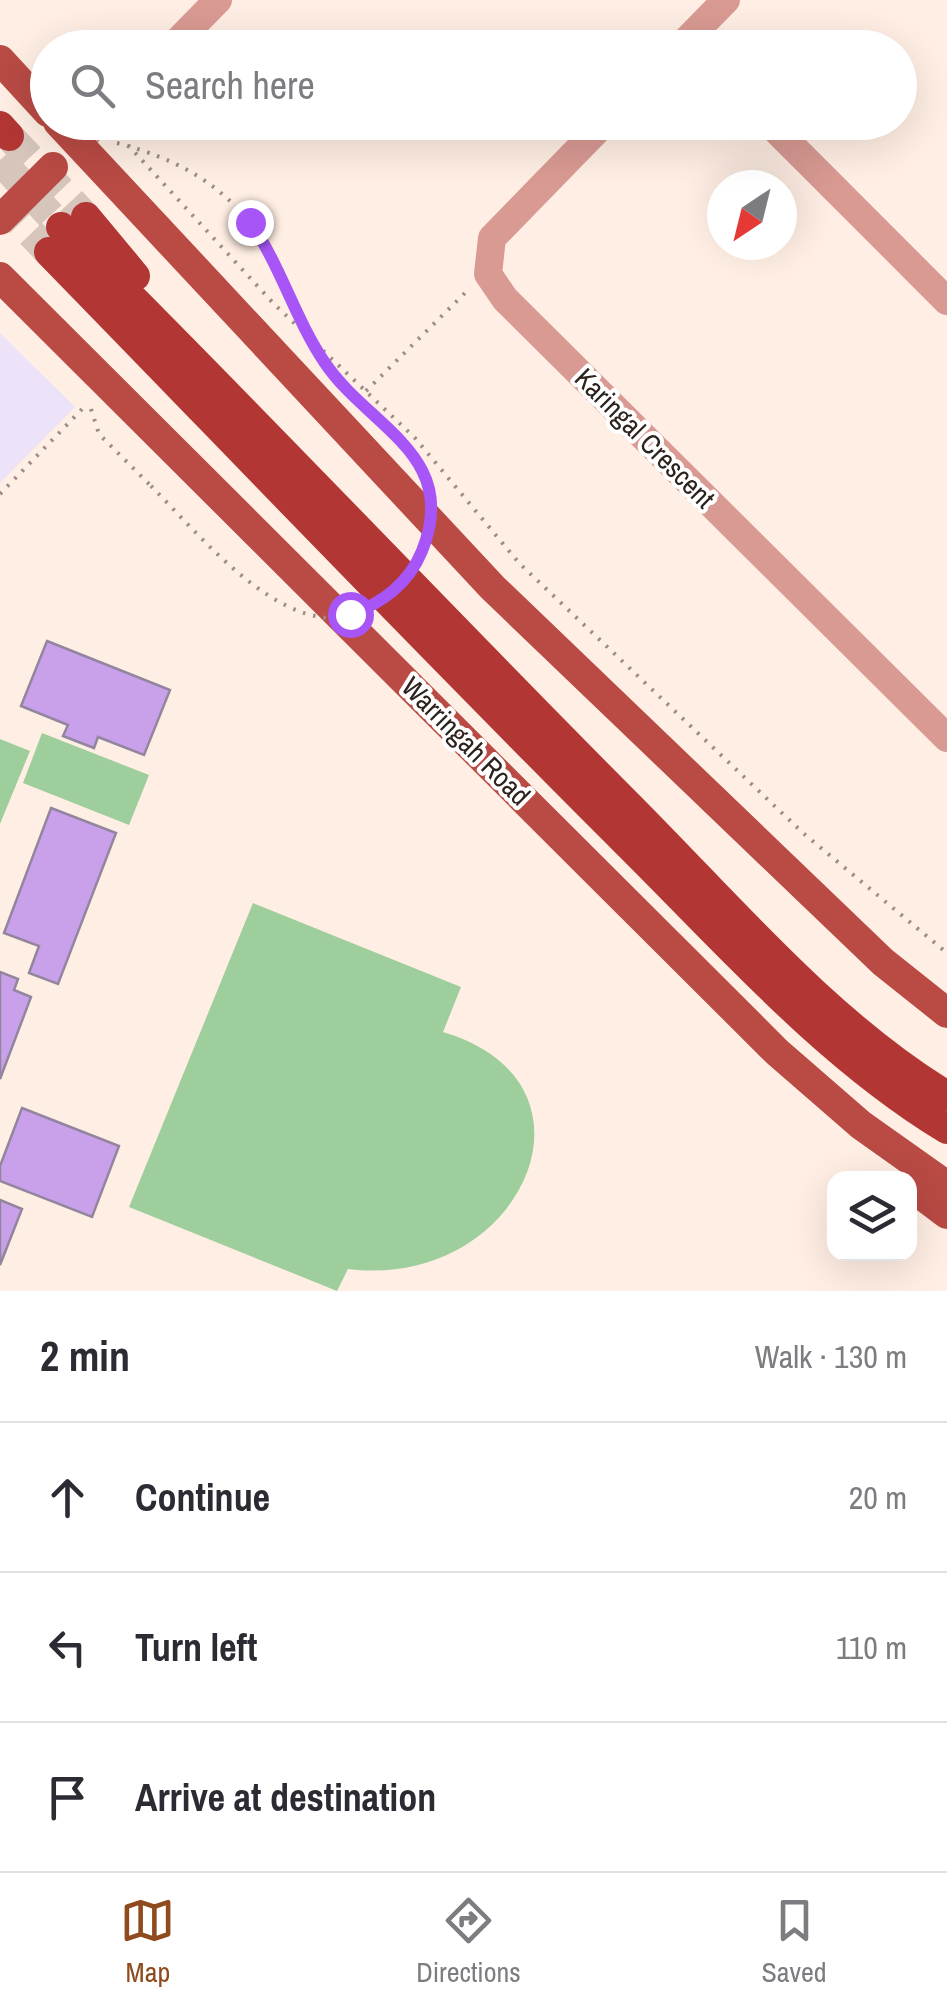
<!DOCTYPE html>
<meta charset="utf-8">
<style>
:root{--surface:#fff;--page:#f2f2f3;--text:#2b2b33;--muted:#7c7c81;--line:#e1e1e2;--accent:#8f4b1e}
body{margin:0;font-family:"Archivo Narrow",sans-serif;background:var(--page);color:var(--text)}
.controls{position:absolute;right:30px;bottom:30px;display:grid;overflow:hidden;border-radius:20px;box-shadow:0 10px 40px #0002}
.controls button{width:90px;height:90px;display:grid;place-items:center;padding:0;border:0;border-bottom:2px solid var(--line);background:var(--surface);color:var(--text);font:50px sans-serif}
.compass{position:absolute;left:707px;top:170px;width:90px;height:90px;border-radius:50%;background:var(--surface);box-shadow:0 10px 40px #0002;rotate:215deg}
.stop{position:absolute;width:30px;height:30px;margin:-22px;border:8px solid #a855f7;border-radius:50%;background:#fff}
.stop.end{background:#a855f7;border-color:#fff;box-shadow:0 2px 10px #0008}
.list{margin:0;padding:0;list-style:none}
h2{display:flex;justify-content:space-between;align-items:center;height:130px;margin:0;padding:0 40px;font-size:42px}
h2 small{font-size:32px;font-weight:400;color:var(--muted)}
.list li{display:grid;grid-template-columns:65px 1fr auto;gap:30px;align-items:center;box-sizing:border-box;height:150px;padding:0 40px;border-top:2px solid var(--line)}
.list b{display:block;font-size:38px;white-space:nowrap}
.list em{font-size:32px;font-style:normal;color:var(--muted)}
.icon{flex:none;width:55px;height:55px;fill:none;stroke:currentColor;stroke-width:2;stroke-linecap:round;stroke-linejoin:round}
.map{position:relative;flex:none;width:947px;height:1291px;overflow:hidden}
.search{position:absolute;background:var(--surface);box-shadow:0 10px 40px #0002;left:30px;right:30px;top:30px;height:110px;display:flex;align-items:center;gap:25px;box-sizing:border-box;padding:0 35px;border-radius:55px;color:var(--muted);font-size:38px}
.sheet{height:580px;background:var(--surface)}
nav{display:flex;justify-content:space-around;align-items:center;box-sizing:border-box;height:140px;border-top:2px solid var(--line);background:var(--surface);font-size:28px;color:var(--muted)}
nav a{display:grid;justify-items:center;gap:5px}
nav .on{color:var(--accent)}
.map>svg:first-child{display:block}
.medical{fill:#ece3f8}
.green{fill:#9ece9b}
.building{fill:#c9a0ea;stroke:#92859e;stroke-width:2.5}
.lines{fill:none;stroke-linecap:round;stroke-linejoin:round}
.trunk-tunnel{stroke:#d5c5bb;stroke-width:30;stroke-dasharray:30 15;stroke-linecap:butt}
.path{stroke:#9c8e86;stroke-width:4;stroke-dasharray:2.5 8;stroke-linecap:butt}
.minor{stroke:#d99a93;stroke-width:28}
.primary{stroke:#b94a44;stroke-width:30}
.trunk{stroke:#b23634;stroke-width:30}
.path-bridge{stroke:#9c8e86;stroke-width:4;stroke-dasharray:2.5 8;stroke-linecap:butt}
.primary-bridge{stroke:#b94a44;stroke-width:30}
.route{stroke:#a855f7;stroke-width:12}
.labels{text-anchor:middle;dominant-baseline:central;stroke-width:8;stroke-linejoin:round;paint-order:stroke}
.street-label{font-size:28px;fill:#2d231d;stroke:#fff}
</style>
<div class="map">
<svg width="947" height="1291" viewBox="0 0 947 1291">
<rect width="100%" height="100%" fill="#ffeee3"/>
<path class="medical" d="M0,333L75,407L0,483Z"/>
<path class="green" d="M42,733L149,775L129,825L23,783Z
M0,739L30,751L0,824Z
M253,903L461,987L443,1032C616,1083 520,1291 348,1269L337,1291L129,1207Z"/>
<path class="building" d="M47,641L170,690L144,755L98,737L94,748L63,736L68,725L21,706Z
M51,808L116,833L58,984L29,973L39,946L4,933Z
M0,972L18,979L14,990L31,997L0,1079Z
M22,1108L119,1146L92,1217L0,1181V1166Z
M0,1200L22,1209L0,1265Z"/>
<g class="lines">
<path class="trunk-tunnel" d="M9,136L86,217
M0,160L61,227
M0,201L49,252"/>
<path class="path" d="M117,143C174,158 221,182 257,232
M128,145L274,304L415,438L519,563L803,833L947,953
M366,391L469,289
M91,409L99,434L151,486
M0,494L87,404"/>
<path class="minor" d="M171,48L218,0
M679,48L726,0
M605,122L492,238L488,274L505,299L947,738
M768,122L947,301
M78,144L97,122"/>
<path class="primary" d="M0,60L48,112
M58,122L493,588L883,962L947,1013
M0,277L777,1052L861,1125L947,1186
M910,1186L947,1214"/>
<path class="trunk" d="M0,126L9,136
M86,217L135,276
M61,227C257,421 445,622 639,816C735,913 830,1025 947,1096
M49,252C241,449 431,648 626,842C727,942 825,1055 947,1129"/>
<path class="path-bridge" d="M151,486C213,548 321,689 409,575C428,549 436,512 426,481C409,430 358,407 327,367C298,327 283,275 257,232"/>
<path class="primary-bridge" d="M0,220L53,167"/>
</g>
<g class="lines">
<path class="route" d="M250,222C281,266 295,319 325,363C368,427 461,455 422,551C409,583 382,604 350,614"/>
</g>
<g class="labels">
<g class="street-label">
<text transform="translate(645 438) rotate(45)">Karingal Crescent</text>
<text transform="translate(466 741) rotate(45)">Warringah Road</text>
</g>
</g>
</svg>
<div class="controls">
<button><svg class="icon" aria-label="layers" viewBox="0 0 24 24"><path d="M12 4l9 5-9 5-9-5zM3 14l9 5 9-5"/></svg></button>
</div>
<svg class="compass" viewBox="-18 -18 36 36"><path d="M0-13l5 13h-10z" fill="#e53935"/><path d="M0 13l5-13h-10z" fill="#7c7c81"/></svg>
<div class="stop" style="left:350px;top:614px"></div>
<div class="stop end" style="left:250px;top:222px"></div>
<div class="search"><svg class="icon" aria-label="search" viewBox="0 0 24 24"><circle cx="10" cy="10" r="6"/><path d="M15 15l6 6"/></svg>Search here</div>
</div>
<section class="sheet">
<h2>2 min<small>Walk · 130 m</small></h2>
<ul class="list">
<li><svg class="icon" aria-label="ahead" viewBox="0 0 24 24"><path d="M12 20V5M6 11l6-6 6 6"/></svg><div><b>Continue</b></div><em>20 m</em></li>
<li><svg class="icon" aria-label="left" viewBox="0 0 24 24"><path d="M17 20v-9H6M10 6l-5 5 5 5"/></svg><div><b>Turn left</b></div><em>110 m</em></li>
<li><svg class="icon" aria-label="arrive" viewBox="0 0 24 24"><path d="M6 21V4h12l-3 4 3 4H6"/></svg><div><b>Arrive at destination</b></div></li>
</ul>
</section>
<nav>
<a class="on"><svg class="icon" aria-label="map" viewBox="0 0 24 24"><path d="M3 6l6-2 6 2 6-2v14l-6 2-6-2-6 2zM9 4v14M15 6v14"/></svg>Map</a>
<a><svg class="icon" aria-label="directions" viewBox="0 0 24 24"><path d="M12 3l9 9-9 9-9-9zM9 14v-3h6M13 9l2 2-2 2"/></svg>Directions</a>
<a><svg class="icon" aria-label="saved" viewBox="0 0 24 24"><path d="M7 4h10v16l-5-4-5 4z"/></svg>Saved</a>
</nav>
